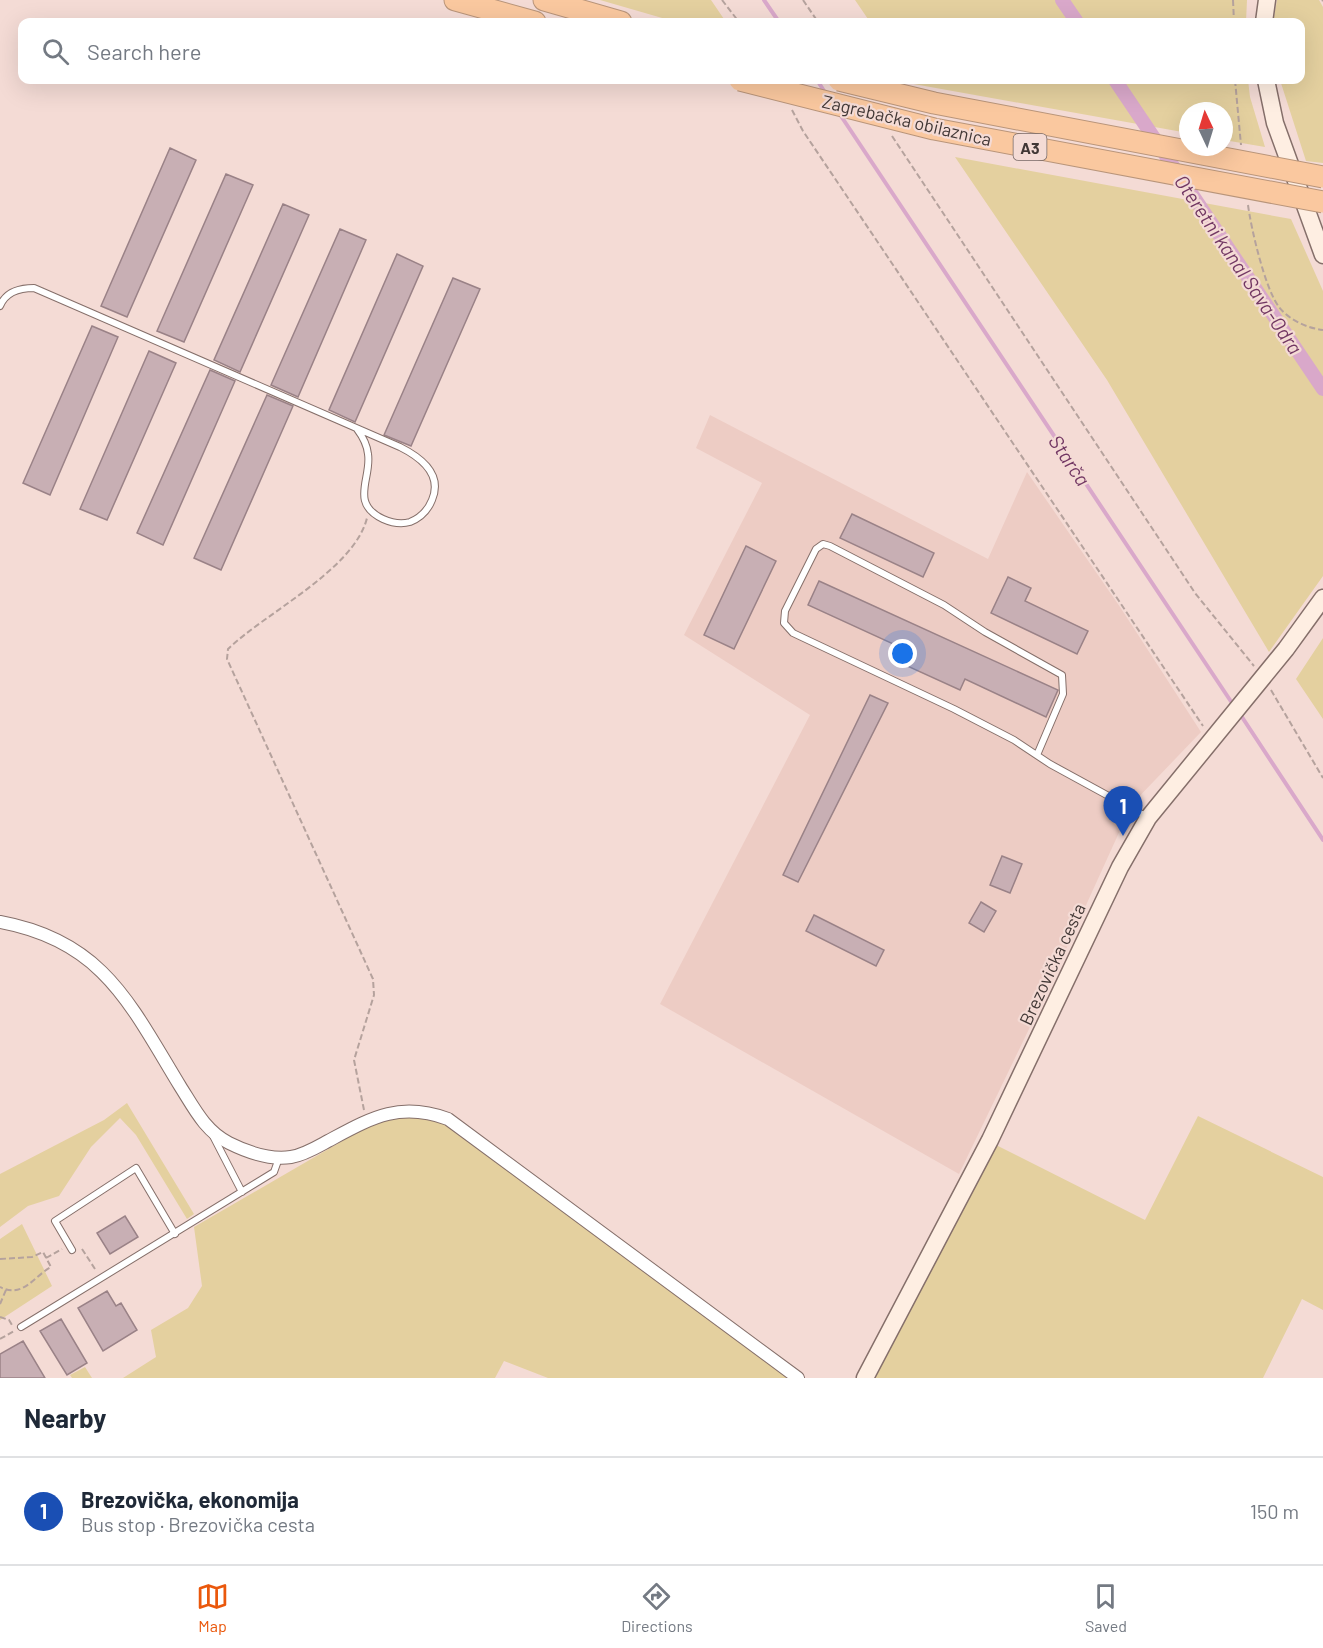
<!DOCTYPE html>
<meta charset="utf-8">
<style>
:root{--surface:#fff;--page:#f6f6f7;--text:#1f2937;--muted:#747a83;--line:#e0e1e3;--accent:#ea580c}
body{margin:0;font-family:Barlow,sans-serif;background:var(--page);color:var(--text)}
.compass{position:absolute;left:1179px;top:102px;width:54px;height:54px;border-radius:50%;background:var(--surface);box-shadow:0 6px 24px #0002;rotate:356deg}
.you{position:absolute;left:903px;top:654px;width:21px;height:21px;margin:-15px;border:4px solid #fff;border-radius:50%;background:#1a73e8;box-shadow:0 0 0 9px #1a73e833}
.badge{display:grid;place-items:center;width:39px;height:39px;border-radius:50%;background:var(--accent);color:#fff;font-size:20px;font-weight:700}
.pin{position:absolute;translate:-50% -50px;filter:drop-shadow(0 2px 3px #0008)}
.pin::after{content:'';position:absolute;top:32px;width:21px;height:18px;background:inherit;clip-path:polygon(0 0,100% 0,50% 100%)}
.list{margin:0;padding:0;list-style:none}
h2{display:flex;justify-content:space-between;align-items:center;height:78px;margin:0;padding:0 24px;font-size:26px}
h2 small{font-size:20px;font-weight:400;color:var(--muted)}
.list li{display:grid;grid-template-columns:39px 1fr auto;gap:18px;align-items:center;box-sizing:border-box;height:108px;padding:0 24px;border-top:2px solid var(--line)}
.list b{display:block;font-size:22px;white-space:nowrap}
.list p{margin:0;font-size:20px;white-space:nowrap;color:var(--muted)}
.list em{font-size:20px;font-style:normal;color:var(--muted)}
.icon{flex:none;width:33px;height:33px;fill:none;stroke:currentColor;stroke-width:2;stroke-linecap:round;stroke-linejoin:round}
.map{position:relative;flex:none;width:1323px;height:1378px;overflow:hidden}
.search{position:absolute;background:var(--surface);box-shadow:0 6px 24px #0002;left:18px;right:18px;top:18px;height:66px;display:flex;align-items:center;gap:15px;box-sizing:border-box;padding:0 21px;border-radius:12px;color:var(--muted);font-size:22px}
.sheet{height:186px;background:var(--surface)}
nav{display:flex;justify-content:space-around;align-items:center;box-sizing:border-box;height:84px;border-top:2px solid var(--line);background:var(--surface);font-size:16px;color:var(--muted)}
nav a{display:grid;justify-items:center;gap:3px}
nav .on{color:var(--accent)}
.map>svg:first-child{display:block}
.built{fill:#edccc4}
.green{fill:#e4d09f}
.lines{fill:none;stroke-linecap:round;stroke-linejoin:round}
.stream{stroke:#d9a8ca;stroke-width:4}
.canal{stroke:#d9a8ca;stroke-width:14}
.building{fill:#c8afb4;stroke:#9a8287;stroke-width:1.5}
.lane-casing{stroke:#856f6a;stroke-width:8}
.street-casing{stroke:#856f6a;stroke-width:14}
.secondary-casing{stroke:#856f6a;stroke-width:19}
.highway-casing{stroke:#b9957a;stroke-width:23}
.path{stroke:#b5a29d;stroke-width:2;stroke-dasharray:6 3;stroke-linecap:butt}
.lane{stroke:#fff;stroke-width:6}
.street{stroke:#fff;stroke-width:12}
.secondary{stroke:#feeee2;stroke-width:16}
.highway{stroke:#fac89f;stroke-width:21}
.highway-bridge-casing{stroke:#b9957a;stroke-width:23;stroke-linecap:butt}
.highway-bridge{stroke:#fac89f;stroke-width:21}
.labels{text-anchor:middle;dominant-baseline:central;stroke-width:4.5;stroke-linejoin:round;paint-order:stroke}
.shield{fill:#f4dbd5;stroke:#776865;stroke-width:1.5}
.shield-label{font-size:16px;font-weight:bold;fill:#413735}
.street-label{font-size:18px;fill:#413735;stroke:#f4dbd5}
.water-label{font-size:20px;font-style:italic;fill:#723763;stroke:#f4dbd5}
</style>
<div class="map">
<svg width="1323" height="1378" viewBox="0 0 1323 1378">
<rect width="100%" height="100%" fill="#f4dbd5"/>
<path class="built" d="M710,415L988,559L1027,472L1120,607L1201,732L1132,804L1042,1002L959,1174L660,1004L810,715L684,635L762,483L696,448Z"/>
<path class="green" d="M600,0H711L726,22H676Z
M855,0H1247L1246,22H870Z
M1277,0H1319L1323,7V163L1306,161L1280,80H1300V22H1273Z
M906,80H1248L1250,97L1265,147L1224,140V111H1188V133L908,83Z
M955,157L1291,219L1323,291V576L1269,652L1107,380Z
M1323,638V719L1296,679Z
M127,1103L194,1214L187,1219L136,1135L120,1118L91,1147L59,1196L28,1206L0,1227V1174L104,1120Z
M1198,1116L1323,1177V1310L1302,1299L1263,1378H875L996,1145L1145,1220Z
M408,1117L431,1118L449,1124L789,1378H548L504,1361L495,1378H123L156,1357L151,1330L188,1308L202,1286L194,1227L368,1126L391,1118Z
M22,1224L52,1286L0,1320V1239Z
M85,1367L92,1378H72L70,1375Z"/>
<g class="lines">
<path class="stream" d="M764,0L779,22
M817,80L826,94
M839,113L1234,706
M1240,714L1323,840"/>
<path class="canal" d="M1062,0L1077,22
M1115,80L1323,389"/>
</g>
<path class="building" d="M170,148L196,160L127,317L101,306Z
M226,174L253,185L184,342L157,331Z
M283,204L309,215L240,372L214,360Z
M340,229L366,240L298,397L271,385Z
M397,254L423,266L355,422L329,410Z
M453,278L480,289L411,446L384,435Z
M92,326L118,337L50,495L23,483Z
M149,351L176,363L107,520L80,509Z
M210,370L235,381L163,545L137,533Z
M267,395L293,406L221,570L194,558Z
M852,514L934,553L923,577L840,538Z
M746,546L776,561L734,649L704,635Z
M1008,577L1031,588L1025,601L1088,631L1077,654L991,613Z
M819,581L1058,690L1046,717L965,679L960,690L894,660L900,647L808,605Z
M870,695L888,703L798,882L783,875Z
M1002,856L1022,864L1010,893L990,885Z
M981,902L996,911L984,932L969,923Z
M814,915L884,950L876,966L806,931Z
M125,1216L138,1237L110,1254L97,1233Z
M107,1291L116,1306L121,1303L137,1330L103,1351L78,1308Z
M61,1319L87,1363L67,1375L40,1331Z
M23,1341L45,1378H0V1354Z"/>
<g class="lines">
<defs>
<path id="lane" d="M0,306C6,291 20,288 34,288L400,447C420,457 443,474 432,500C428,510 420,518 410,522C400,525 392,523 383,519C349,503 372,478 368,454C367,444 363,437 357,429
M1037,755L1063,694L1062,675L985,632L944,605L830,546L823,544L816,549L785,611L784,623L793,633L954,709L1014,740L1050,764L1147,817
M212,1134L242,1192
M72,1250L55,1221L136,1168L175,1234
M21,1327L274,1172L279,1158"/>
<path id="street" d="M0,922C103,941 130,1004 180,1086C194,1108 205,1131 229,1143C247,1152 271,1160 291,1157C304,1155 317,1147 328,1141C371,1118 399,1101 448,1119L798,1378"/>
<path id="secondary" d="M1264,22L1267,0
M1266,80L1275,123L1323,255
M865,1378L990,1140L1120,867L1148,818L1286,649L1323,598"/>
<path id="highway" d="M455,0L535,22
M544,0L621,22"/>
</defs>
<use href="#lane" class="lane-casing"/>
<use href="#street" class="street-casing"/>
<use href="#secondary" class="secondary-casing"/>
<use href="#highway" class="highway-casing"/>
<path class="path" d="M722,0L739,22
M803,0L818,22
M1233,0L1234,22
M1322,0L1323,1
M1235,80L1241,145
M792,110L803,131L1203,726
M892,136L1195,593L1254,666
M1248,205C1251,228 1265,289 1279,307C1289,320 1307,328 1323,330
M1271,690L1323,778
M364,1110L354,1060L374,995L373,979L227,659L228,649C265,613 354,570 367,518
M82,1249L95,1269
M46,1258L62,1249
M0,1259L32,1257L43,1252L51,1267C34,1276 23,1299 0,1287
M0,1304L6,1290
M0,1317L9,1320L12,1325
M0,1339L14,1331"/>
<use href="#lane" class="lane"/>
<use href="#street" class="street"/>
<use href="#secondary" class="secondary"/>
<use href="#highway" class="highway"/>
<defs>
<path id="highway-bridge" d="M740,80L934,129L1323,202
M839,80L934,103L1323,177"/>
</defs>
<use href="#highway-bridge" class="highway-bridge-casing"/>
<use href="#highway-bridge" class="highway-bridge"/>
</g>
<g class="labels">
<rect class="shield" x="1013.5" y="134" width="33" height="26" rx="4.5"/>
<g class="shield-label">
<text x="1030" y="147">A3</text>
</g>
<g class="street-label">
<text transform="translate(907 120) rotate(13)">Zagrebačka obilaznica</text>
<text transform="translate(1052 964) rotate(-65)">Brezovička cesta</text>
</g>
<g class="water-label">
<text transform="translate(1239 264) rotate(56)">Oteretni kanal Sava-Odra</text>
<text transform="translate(1070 460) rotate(56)">Starča</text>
</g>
</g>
</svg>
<svg class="compass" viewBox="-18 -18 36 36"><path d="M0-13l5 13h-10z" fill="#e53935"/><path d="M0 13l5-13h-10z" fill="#747a83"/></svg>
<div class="you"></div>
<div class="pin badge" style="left:1123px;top:836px;background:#1a4fb4">1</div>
<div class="search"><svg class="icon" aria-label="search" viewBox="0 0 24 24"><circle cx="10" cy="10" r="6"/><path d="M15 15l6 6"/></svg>Search here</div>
</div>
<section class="sheet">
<h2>Nearby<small></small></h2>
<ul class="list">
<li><span class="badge" style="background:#1a4fb4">1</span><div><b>Brezovička, ekonomija</b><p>Bus stop · Brezovička cesta</p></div><em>150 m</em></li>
</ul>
</section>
<nav>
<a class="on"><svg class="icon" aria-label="map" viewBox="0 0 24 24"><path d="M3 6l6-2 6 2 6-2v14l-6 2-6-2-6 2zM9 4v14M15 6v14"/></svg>Map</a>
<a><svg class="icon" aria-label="directions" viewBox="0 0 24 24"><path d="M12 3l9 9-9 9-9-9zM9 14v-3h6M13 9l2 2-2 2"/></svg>Directions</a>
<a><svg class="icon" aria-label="saved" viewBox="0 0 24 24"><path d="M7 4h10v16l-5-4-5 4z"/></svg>Saved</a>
</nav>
